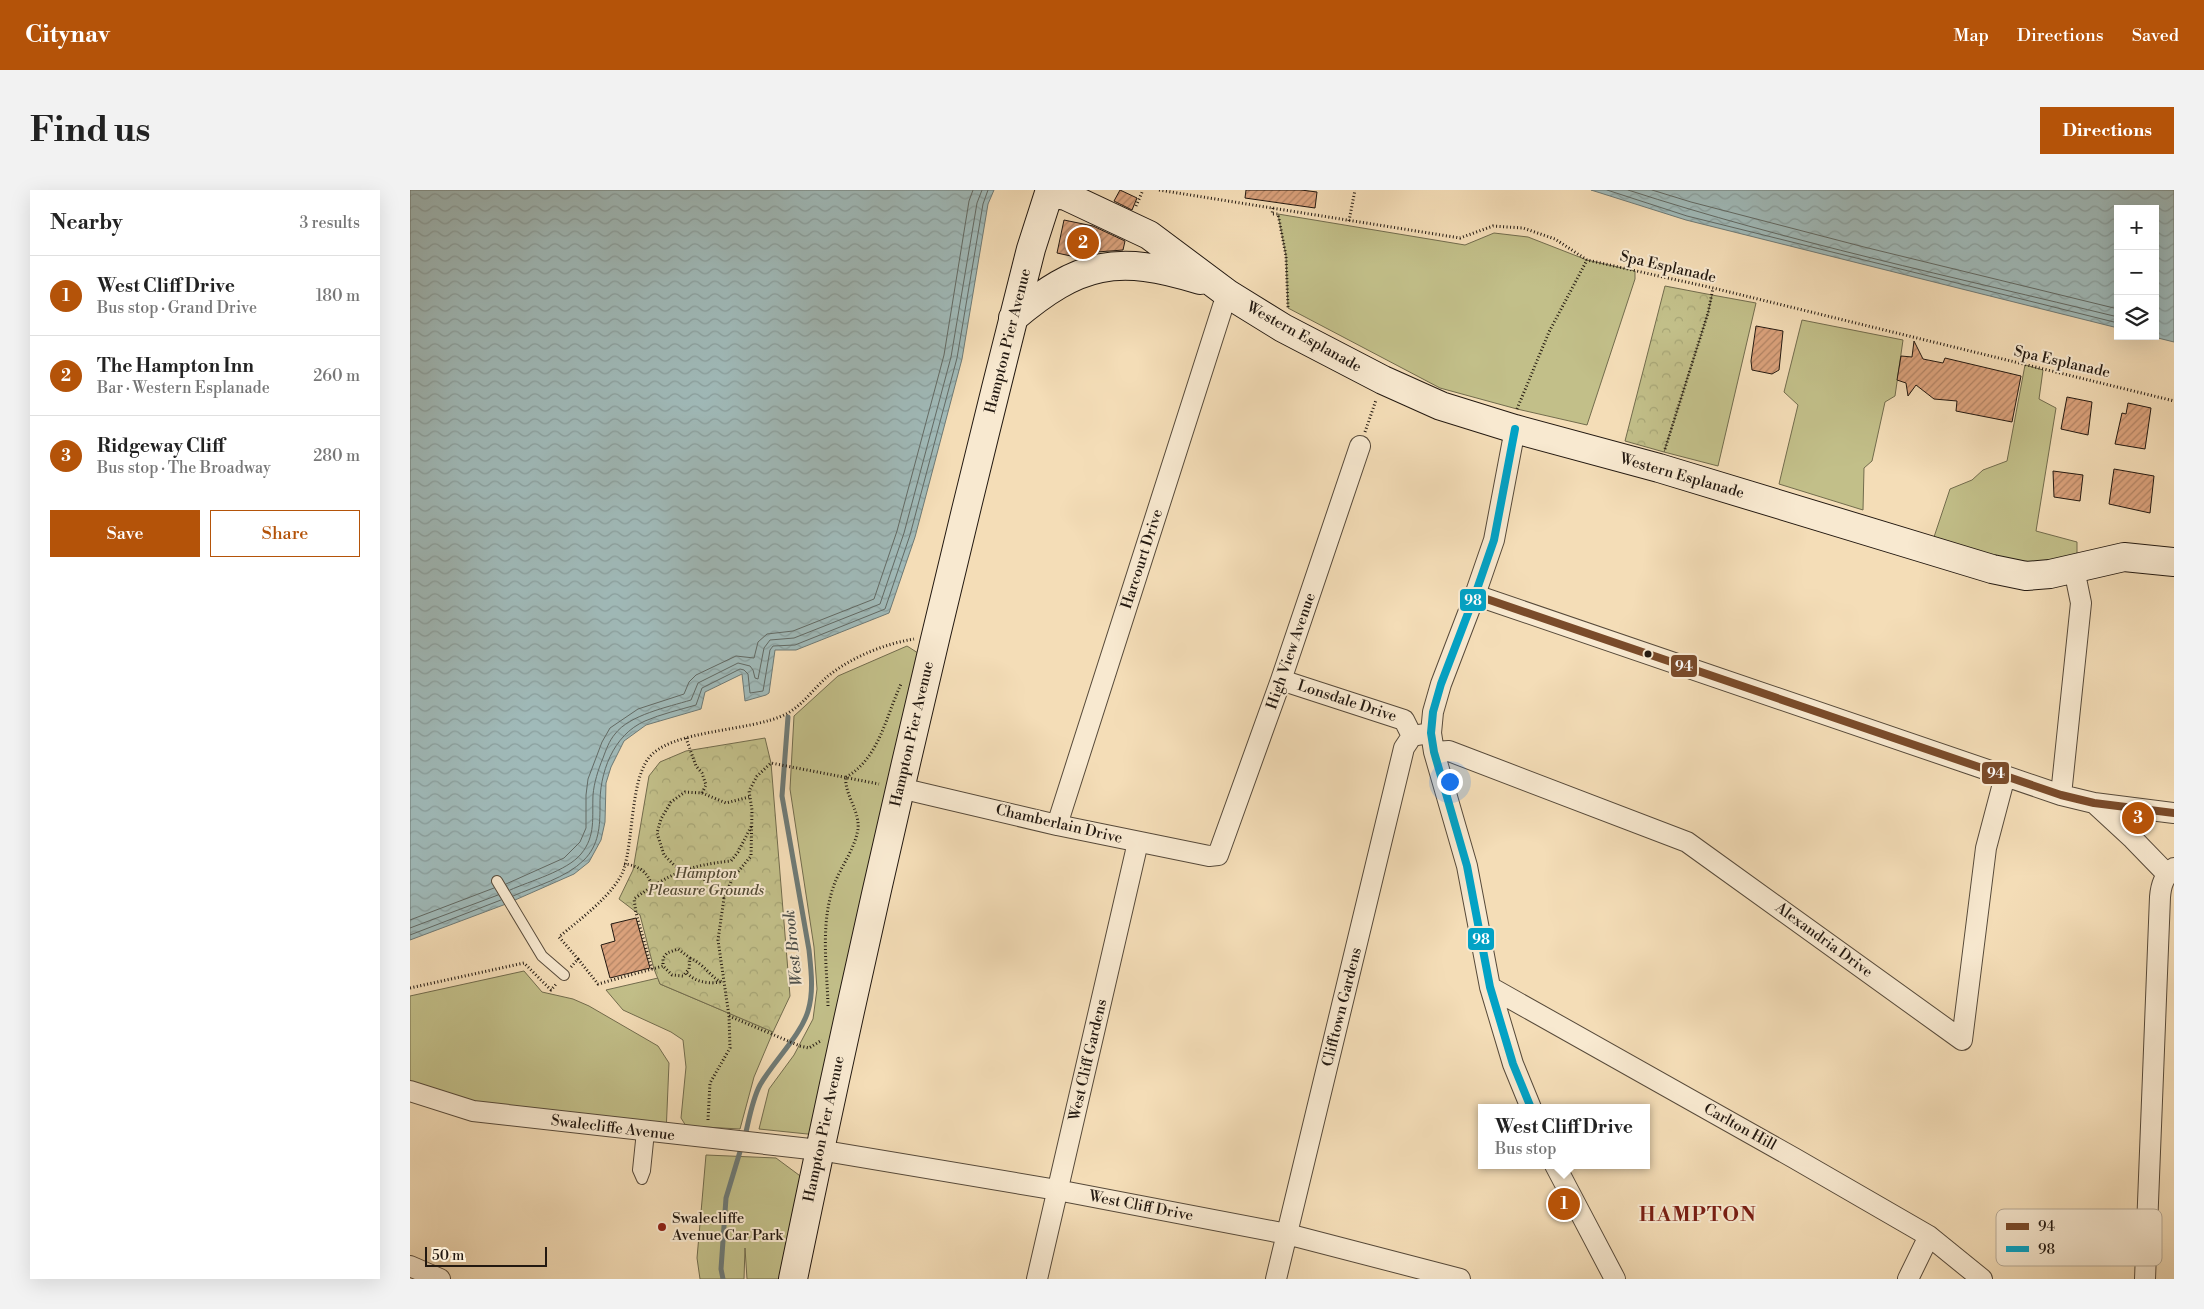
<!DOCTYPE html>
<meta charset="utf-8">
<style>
:root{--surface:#fff;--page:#f2f2f2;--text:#222;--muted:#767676;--line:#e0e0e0;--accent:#b45309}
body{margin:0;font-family:"Libre Bodoni",serif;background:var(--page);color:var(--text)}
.controls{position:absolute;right:15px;top:15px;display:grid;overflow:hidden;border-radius:0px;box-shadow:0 5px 20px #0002}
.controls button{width:45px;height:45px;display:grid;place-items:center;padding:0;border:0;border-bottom:1px solid var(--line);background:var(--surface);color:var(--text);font:25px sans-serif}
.scale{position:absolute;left:15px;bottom:12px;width:122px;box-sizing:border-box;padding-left:5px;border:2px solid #231911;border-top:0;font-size:14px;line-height:18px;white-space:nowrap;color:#231911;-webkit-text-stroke:4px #f8e9d0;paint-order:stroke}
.you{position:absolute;left:1039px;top:591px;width:18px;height:18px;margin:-12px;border:4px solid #fff;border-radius:50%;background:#1a73e8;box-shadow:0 0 0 8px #1a73e833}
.badge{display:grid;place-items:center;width:32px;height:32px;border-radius:50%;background:var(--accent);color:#fff;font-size:16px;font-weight:700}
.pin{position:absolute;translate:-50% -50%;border:2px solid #fff;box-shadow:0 1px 5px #0006}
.popup{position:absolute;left:1068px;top:914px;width:172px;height:65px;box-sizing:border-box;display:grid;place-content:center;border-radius:0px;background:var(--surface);filter:drop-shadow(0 1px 4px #0005);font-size:16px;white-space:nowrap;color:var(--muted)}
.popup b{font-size:19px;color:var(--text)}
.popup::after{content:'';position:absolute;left:50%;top:100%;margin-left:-10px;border:10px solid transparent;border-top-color:var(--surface)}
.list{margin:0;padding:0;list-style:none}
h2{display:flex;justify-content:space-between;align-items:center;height:65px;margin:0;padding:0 20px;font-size:21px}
h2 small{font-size:16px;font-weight:400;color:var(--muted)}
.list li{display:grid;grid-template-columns:32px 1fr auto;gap:15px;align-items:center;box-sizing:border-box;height:80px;padding:0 20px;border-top:1px solid var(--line)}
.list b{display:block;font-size:19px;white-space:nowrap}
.list p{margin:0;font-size:16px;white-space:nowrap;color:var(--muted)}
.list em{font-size:16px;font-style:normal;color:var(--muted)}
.actions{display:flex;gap:10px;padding:15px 20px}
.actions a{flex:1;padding:11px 0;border:1px solid var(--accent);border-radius:0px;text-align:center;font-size:18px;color:var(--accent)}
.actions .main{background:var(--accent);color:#fff}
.icon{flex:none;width:28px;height:28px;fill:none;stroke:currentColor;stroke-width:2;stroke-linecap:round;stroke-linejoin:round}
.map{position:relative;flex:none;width:1764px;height:1089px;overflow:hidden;border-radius:0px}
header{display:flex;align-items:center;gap:30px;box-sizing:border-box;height:70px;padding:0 25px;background:var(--accent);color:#fff}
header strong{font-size:24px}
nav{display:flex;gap:28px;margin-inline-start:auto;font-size:18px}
.intro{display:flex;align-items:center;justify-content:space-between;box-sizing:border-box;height:120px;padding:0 30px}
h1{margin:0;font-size:35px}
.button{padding:12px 22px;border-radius:0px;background:var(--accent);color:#fff;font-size:18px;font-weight:700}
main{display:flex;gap:30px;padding:0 30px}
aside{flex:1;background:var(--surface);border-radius:0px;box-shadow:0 5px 20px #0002}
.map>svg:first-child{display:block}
.green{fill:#c2bf89;stroke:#726c4d}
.park{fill:url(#park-crowns);stroke:#726c4d}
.water{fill:url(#water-waves);stroke:#6e7a76}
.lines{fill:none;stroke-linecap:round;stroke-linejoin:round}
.shore{stroke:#626a65;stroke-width:1}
.stream{stroke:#6e7a76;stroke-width:5}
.building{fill:url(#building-hatch);stroke:#231911}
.lane-casing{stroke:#574a3a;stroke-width:12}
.street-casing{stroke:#574a3a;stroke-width:22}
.secondary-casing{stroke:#231911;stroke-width:30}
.path{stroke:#231911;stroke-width:3;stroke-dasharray:1 2.5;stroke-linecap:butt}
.lane{stroke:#f8e9d0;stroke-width:10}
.street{stroke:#f8e9d0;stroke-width:20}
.secondary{stroke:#f8e9d0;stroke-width:28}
.bus-1-casing{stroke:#f8e9d0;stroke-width:11}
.bus-2-casing{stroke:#f8e9d0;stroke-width:11}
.bus-1{stroke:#7a4b2a;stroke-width:8}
.bus-2{stroke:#02a2c5;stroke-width:8}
.bus-dot{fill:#231911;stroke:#f8e9d0;stroke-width:2}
.poi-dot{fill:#8f2418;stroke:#f8e9d0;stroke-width:2}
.labels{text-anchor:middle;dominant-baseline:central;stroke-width:4;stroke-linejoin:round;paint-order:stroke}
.street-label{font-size:15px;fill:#231911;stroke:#f8e9d0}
.park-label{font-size:15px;font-style:italic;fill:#534b35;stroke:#f8e9d0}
.poi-label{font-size:15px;fill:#231911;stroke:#f8e9d0;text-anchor:start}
.water-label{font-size:16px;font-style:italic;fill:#4f514c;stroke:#f8e9d0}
.district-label{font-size:20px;font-weight:bold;letter-spacing:1px;fill:#7a1f14;stroke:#f8e9d0}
.key{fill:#f8e9d0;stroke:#b8ab97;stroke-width:1}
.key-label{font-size:14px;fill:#231911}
.line-badge{stroke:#f8e9d0;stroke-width:2}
.badge-label{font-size:14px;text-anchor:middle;font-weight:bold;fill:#fff}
</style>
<header>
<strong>Citynav</strong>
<nav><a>Map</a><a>Directions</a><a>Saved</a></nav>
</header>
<div class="intro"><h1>Find us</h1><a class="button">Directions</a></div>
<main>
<aside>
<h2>Nearby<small>3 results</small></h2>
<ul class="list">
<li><span class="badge">1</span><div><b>West Cliff Drive</b><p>Bus stop · Grand Drive</p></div><em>180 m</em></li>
<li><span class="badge">2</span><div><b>The Hampton Inn</b><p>Bar · Western Esplanade</p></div><em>260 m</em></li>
<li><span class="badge">3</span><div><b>Ridgeway Cliff</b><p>Bus stop · The Broadway</p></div><em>280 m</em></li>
</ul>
<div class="actions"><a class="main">Save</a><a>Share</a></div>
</aside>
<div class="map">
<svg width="1764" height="1089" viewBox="0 0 1764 1089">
<defs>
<pattern id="park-crowns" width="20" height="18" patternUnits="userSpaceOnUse" patternTransform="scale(1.25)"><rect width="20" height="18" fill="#c2bf89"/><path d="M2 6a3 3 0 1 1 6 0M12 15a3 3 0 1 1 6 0" fill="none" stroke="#a6a475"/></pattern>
<pattern id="water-waves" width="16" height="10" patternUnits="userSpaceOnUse" patternTransform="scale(1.25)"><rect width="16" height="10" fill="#a0bab9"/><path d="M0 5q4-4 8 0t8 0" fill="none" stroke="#8a9f9e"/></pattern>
<pattern id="building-hatch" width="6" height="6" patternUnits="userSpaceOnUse" patternTransform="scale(1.25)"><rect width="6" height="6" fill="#dba27c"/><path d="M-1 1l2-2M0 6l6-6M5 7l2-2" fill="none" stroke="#b18364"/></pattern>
</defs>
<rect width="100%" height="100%" fill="#f4ddb7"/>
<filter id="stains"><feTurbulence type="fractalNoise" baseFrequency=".004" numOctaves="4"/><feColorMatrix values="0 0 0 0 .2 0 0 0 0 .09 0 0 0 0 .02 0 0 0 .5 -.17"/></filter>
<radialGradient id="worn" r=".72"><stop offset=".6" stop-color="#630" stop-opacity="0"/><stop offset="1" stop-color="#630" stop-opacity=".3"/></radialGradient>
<path class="green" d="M868,24L1055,55L1084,43L1118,47L1177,70L1225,81V89L1177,235L1107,219L1030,198L878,118L876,66Z
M1302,105L1346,113L1308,276L1254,262Z
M1392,130L1493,150L1485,206L1475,212L1462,271L1454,278L1453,320L1369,294L1388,215L1374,202Z
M1615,175L1633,180L1629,209L1646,218L1626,341L1667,352V365C1630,387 1562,358 1524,347L1540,299L1562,290L1573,280L1597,271Z
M497,456L508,463L407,945L349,939L359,899L384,865L403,829L407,799L404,757L380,599L384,526L428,486Z
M114,781L132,802L163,809L179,816L248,856L259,873L256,944L0,900V806Z
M248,788L250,794L363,842L344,887L330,939L276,936L271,928L276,877L273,850L261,842L213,820L196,800Z
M296,965L366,968L397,991L376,1089H337L335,1058L334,1089H290L287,1068Z"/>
<path class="park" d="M1255,96L1302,105L1298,123L1254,262L1215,251Z
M355,548L361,573L380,806L363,842L250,794L244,779L230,725L209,709L223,680L239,586L250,572L276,561Z"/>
<path class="water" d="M0,0H584L578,14L552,169L505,347L479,423L386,460H365L359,503L356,505L335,511L332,484L295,502L291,519L236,535L214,551L201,577L196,593L195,632L191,650L179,672L164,684L96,714L0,750Z
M1181,0H1764V152L1740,146H1745V19H1708V138L1276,30Z"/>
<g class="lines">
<path class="shore" d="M1197,0L1277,26L1708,133
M1218,0C1378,52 1544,87 1708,127
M1242,0L1281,12L1454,57L1708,119
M96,694L154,668L170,652L176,638V605L178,589L192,552L200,538L228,519L274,504L279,492L286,485L326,466L344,468L348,452L357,444L383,441L464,409L487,341L534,165L559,11L563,0
M100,700C120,691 157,681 171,664C186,646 182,627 183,605C184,593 188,580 193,568C196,560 199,551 205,544C219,525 258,517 281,510L288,493L328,473L340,476L343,480L345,488L348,489L354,458L360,450L384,448L470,414L494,343L541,167L567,13L572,0
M103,706C126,696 156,688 174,670C189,655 190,636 190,617C189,583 203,545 235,531C251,524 269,520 286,515L292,498L330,479L334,480L338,484L340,503L353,501L360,460L363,456L385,455L475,419L500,345L547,168L573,14L578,0
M0,730L84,698
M0,738L88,705
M0,745L91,710"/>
<path class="stream" d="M335,946C339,930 342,910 350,895C363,872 391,845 398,821C404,802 401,779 399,760L372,606L378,527
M313,1089L311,1079L316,1008L332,955"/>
</g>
<path class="building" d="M710,0L727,8L722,20L704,11Z
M836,0H891L907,2L905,18L835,8Z
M654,30L683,36L715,51L713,60L687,62L670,68L647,63Z
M1346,136L1373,141L1369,180L1362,184L1342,180L1341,171Z
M1504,151L1513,169L1533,173L1535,168L1611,186L1602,232L1546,221L1547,211L1524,209L1506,195L1498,206L1496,193L1487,190L1491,166L1502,167Z
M1657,207L1682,212L1678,245L1651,239Z
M1718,213L1741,218L1735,259L1705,254L1712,223L1716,224Z
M1704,279L1744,286L1740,323L1699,314Z
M1643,281L1673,285L1670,311L1644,307Z
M226,728L240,778L200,788L191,755L205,751L201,734Z"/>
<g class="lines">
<defs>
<path id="lane" d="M87,691L132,766L154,785
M232,989L228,980L232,941
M232,989L235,981L239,942"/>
<path id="street" d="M1105,239L1084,350L1065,405L1031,494L1023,522L1021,543L1024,562L1057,676L1080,797L1103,874L1121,918
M1065,405L1651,605L1684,613L1764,623
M871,490L994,530L1002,546L1014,544
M1024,562L1039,561L1277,652L1552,850L1576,658L1595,586
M490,598L647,635L799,666L808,665L871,490L950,256
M1651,605L1671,413L1664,379
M1684,613L1723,649L1757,684
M647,635L813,116L818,104
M1080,797L1384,968L1519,1046L1572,1089
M0,901L63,921L409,960L647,1000L877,1044L1050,1089
M1145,975L1205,1089
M0,1076L30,1089
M627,1089L728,652
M866,1089L994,558L1002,546
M1498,1089L1519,1046
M1735,1089L1750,707C1751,695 1754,686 1764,678"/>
<path id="secondary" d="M603,128C669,72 707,64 790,90
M383,1089C454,744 534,401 621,59L639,3L656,6L739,45L818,104L873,138L973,190L1031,216L1105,239L1249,278L1582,379L1616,386L1640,384L1714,367L1764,372"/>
</defs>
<use href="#lane" class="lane-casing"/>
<use href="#street" class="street-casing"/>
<use href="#secondary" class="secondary-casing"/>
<path class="path" d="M749,0L1050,48L1083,36L1113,38L1145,49L1177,70L1303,98L1764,211
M726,16L733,0
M863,18L862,24H868L876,66L878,118
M939,31L945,0
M1107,219L1139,142L1177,70
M955,242L966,210
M1255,259L1298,123L1303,98
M276,548L286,576L292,583L296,595L292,603
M436,587C469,569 476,526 491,494
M214,674C228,675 238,682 242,696
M314,708L308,696L265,676L254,665L247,643L251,629L261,612L275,602L292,603L316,613L339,607
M280,768C296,775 302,790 313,792
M168,769L188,794L253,776V768L257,763L268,759L280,768L279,779L273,786L262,785L253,776
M161,777L168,769L149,747C169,730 205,704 214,679C223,650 221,592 238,569C259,539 342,542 376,524C392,516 404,498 418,486C442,467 474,454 504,449
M242,779L226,723L224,709C258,684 280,675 321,671L328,662L342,635
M277,783C285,792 298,794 310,792
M0,798L114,773L141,800L147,793
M418,816C417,776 410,734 424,695C431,676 445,659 448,639C450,621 434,604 436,587
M319,826L390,856L399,858L412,850
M298,930L300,893L320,858L319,826L308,750L314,708L322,689L341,666L342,620L339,601L347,586L361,573L469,594"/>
<use href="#lane" class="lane"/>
<use href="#street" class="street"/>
<use href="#secondary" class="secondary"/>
<defs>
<path id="bus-1" d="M1065,405L1651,605L1684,613L1764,623"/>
<path id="bus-2" d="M1105,239L1084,350L1065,405L1031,494L1023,522L1021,543L1024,562L1057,676L1080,797L1103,874L1121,918"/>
</defs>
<use href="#bus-1" class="bus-1-casing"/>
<use href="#bus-2" class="bus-2-casing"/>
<use href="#bus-1" class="bus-1"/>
<use href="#bus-2" class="bus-2"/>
</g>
<circle class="bus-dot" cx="1238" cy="464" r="4.5"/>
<circle class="poi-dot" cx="252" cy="1037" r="5"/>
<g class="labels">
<g class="street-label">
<text transform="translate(1258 77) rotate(13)">Spa Esplanade</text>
<text transform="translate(894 147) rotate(29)">Western Esplanade</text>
<text transform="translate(598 151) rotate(-76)">Hampton Pier Avenue</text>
<text transform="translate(1652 172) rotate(13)">Spa Esplanade</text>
<text transform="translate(1272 286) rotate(16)">Western Esplanade</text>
<text transform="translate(732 369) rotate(-72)">Harcourt Drive</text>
<text transform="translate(881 461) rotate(-71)">High View Avenue</text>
<text transform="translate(937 511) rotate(18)">Lonsdale Drive</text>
<text transform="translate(502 544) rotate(-77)">Hampton Pier Avenue</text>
<text transform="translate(649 634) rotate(13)">Chamberlain Drive</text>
<text transform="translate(1414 750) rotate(36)">Alexandria Drive</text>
<text transform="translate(932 817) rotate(-76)">Clifftown Gardens</text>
<text transform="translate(678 870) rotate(-77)">West Cliff Gardens</text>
<text transform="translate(1330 937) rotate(29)">Carlton Hill</text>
<text transform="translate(203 938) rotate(7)">Swalecliffe Avenue</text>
<text transform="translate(414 939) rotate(-78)">Hampton Pier Avenue</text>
<text transform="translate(731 1016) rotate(11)">West Cliff Drive</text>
</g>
<g class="park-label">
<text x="296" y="683">Hampton<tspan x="296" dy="17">Pleasure Grounds</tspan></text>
</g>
<g class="poi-label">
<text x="262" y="1028">Swalecliffe<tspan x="262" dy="17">Avenue Car Park</tspan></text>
</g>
<g class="water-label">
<text transform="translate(383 758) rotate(-96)">West Brook</text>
</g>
<g class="district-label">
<text x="1288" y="1025">HAMPTON</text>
</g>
</g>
<rect x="1586" y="1019" width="166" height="57" rx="8" class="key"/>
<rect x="1596" y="1033" width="23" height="7" fill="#7a4b2a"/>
<rect x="1596" y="1056" width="23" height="6" fill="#02a2c5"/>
<g class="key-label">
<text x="1628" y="1041">94</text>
<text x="1628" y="1064">98</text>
</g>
<g class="line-badge">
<rect x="1049" y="398" width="28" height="24" rx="5" fill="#02a2c5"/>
<rect x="1260" y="464" width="28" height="24" rx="5" fill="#7a4b2a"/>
<rect x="1571" y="571" width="29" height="24" rx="5" fill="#7a4b2a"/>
<rect x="1057" y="737" width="28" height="24" rx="5" fill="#02a2c5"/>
</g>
<g class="badge-label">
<text x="1063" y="415">98</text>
<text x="1274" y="481">94</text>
<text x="1586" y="588">94</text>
<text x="1071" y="754">98</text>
</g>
<rect width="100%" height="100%" filter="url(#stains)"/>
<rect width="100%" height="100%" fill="url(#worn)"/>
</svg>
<div class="controls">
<button>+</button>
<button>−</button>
<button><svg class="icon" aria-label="layers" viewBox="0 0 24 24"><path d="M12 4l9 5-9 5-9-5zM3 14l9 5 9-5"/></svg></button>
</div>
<div class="scale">50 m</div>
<div class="you"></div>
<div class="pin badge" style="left:1154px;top:1014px">1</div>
<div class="popup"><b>West Cliff Drive</b>Bus stop</div>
<div class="pin badge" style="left:673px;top:53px">2</div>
<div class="pin badge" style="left:1728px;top:628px">3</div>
</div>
</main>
